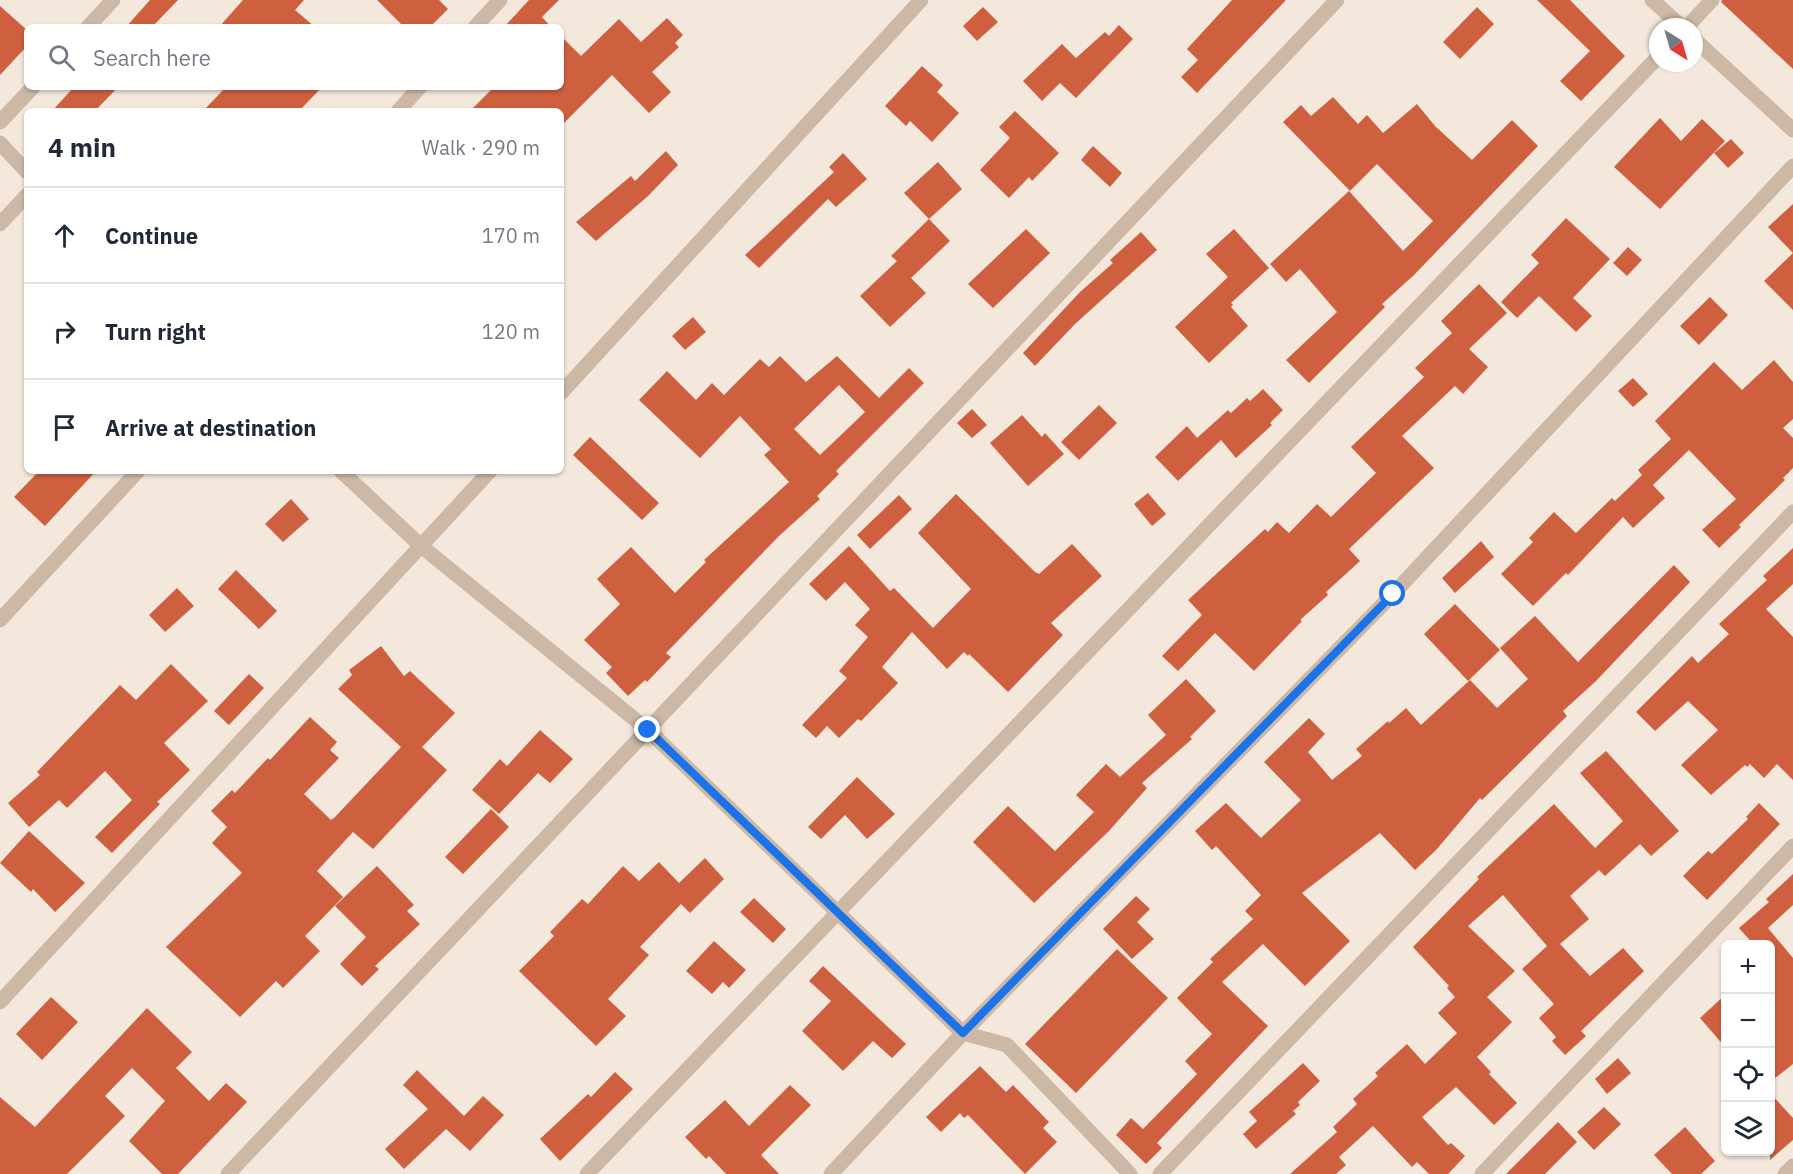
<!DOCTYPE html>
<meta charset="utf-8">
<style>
:root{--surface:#fff;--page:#f2f2f3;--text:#1f2937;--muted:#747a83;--line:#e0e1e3}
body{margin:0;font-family:"IBM Plex Sans",sans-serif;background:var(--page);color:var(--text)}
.controls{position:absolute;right:18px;bottom:18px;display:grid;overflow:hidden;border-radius:9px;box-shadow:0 2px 4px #0004}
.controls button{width:54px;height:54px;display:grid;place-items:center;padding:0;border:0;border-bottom:2px solid var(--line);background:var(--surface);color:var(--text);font:30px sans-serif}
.compass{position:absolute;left:1649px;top:18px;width:54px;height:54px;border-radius:50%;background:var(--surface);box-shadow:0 2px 4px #0004;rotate:143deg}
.stop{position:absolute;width:18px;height:18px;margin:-14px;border:4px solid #1a73e8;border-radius:50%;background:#fff}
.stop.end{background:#1a73e8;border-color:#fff;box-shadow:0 2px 6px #0008}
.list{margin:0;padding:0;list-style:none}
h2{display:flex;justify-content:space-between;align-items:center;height:78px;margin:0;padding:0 24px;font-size:26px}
h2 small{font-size:20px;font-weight:400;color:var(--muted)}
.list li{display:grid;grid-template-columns:39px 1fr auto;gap:18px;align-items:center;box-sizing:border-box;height:96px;padding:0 24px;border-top:2px solid var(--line)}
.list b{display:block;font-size:22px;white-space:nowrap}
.list em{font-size:20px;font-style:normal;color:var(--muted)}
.icon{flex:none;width:33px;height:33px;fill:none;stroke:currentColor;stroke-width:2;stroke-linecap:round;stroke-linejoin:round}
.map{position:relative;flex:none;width:1793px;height:1174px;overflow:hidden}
.search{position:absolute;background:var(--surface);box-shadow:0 2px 4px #0004;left:24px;top:24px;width:540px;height:66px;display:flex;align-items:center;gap:15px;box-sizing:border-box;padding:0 21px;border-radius:9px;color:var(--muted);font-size:22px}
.panel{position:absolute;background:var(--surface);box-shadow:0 2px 4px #0004;left:24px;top:108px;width:540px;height:366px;border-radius:9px}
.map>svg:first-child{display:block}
.building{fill:#cf603f;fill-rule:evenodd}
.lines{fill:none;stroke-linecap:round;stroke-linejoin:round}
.minor{stroke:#cdb8a6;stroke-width:15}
.route{stroke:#1a73e8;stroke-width:8}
</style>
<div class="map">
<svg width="1793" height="1174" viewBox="0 0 1793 1174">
<rect width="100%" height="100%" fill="#f4e8dc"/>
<path class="building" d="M150,0H178L152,27H126Z
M243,0H304L295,10L315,27H219Z
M377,0H439L448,9L430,27H404Z
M529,0H559L542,17L551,27H504Z
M1232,0H1286L1197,93L1181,77L1198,60L1187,49Z
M1537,0H1570L1625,56L1581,101L1560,81L1590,51Z
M1722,0H1793V69L1721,2Z
M0,6L27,30V46L0,75Z
M983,7L998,22L977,41L963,26Z
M1477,7L1494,24L1460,59L1443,42Z
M667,18L683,35L675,43L679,47L652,72L671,92L649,113L612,75L561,126V111H470L494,87H561V36L581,56L619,19L641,42Z
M1119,25L1133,39L1076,98L1060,83L1042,101L1023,81L1062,44L1076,58L1105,32L1109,36Z
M922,66L943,85L937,92L959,113L932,142L910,121L906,126L885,106Z
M74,87H118L95,111H52Z
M226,87H322L299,111H203Z
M1333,97L1358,124L1367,115L1383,133L1417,104L1435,126L1472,160L1512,120L1538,146L1414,275L1382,304L1385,307L1309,383L1286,360L1337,312L1300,269L1286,282L1270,264L1349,191L1403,251L1433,221L1377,164L1350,191L1283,122L1301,105L1311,116Z
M1015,111L1059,153L1032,181L1029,177L1009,198L980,170L1010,138L999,127Z
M1660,118L1681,141L1702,119L1725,141L1660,209L1614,167Z
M1731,139L1744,153L1728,168L1714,153Z
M1093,146L1122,173L1110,187L1081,160Z
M666,151L678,165L648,196L596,241L576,222L631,176L635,181Z
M843,153L867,179L836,207L828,199L759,268L745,255L834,172L829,167Z
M938,162L962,189L929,219L904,193Z
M1793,204V253L1768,227Z
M1566,218L1610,259L1573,298L1592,316L1576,332L1539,296L1517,318L1501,302L1539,263L1531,255Z
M929,219L950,241L911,278L926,293L890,327L860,296L897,261L891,256Z
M1026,229L1050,253L993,308L968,284Z
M1234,229L1269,268L1231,303L1233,305L1231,307L1248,326L1209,363L1175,327L1228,277L1206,254Z
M1141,232L1157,250L1075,324L1035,366L1023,353L1080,292L1113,263L1110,260Z
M1628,247L1642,260L1627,276L1613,263Z
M1793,253V310L1764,281Z
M1479,284L1507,313L1469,349L1488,367L1463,394L1455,386L1402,436L1434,468L1349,549L1360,561L1326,592L1328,595L1300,620L1302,621L1254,671L1215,633L1178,671L1162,656L1202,615L1188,600L1265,529L1268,532L1277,522L1289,533L1317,504L1331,517L1376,473L1351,447L1424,377L1415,368L1452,333L1441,321Z
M1710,297L1728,315L1699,345L1680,326Z
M693,317L706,332L685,350L672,336Z
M780,356L806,382L837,356L879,398L909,368L924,383L836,471L839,474L817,496L820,499L779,536L666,653L671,657L647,682L645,680L628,696L606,673L612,667L584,640L620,604L597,579L631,547L675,593L706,562L704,560L789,482L764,455L771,449L740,416L700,458L639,400L667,371L696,400L712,383L724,395L760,359L769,367ZM839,385L865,412L820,455L794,429Z
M1774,360L1793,382V419L1783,428L1793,438V468L1783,478L1785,480L1739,525L1741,527L1719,548L1702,530L1736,499L1689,450L1653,485L1650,482L1665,498L1633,528L1623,517L1568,575L1566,573L1533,606L1501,574L1533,542L1529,538L1554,512L1576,533L1612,498L1615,501L1642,475L1638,470L1671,439L1655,421L1714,362L1742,390Z
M1633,378L1648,394L1633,407L1618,391Z
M1263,389L1283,410L1270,423L1272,425L1236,458L1221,440L1178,481L1155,457L1187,426L1197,438L1228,410L1231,413L1247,398L1250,401Z
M1099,405L1117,423L1079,460L1061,442Z
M972,409L987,425L972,438L957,423Z
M1022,415L1042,437L1045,433L1064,454L1028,486L990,443Z
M590,437L659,503L642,520L573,455Z
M39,471H96L45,526L14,497Z
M1148,493L1166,514L1152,526L1134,504Z
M956,494L1035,572L1039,574L1072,544L1102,576L1051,623L1063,635L1008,692L969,654L968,656L964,652L947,669L912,632L882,667L898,683L861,721L858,719L839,738L827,726L816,738L802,725L847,678L839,671L868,637L855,625L870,609L845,582L826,601L809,584L849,546L890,591L894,588L933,628L971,589L918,533Z
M899,495L912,509L870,549L857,535Z
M291,499L309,519L283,542L265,524Z
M1481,541L1494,557L1455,593L1442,578Z
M1793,548V584L1766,609L1793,637V780L1777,764L1764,778L1750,764L1747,767L1745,765L1711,795L1681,765L1718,730L1688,701L1655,731L1636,712L1692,656L1698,663L1729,634L1719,624L1767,580L1763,576Z
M1674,565L1690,582L1596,681L1563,711L1567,716L1482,800L1480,798L1437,849L1415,870L1380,833L1302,893L1350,941L1305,986L1263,944L1222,982L1268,1026L1157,1143L1162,1148L1146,1164L1116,1135L1131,1118L1143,1129L1197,1074L1185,1061L1212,1034L1177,998L1213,962L1210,959L1253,919L1245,911L1261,895L1216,846L1212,850L1195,831L1226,803L1261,838L1301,800L1264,762L1309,718L1325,734L1308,752L1332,780L1362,756L1356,749L1388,721L1389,723L1406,708L1421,725L1470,680L1497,708L1528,679L1500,648L1535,616L1578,662Z
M236,570L277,611L259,629L218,589Z
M177,588L194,606L165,632L149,615Z
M1455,604L1500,650L1468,681L1424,634Z
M381,646L404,676L410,671L455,713L422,747L447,770L373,849L353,832L317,871L343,897L305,936L320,951L283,988L276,981L240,1017L166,947L242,873L212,843L227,827L211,811L232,790L235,793L268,758L270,760L310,717L337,742L330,750L339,758L304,794L331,820L335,817L401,747L338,689L352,675L349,670Z
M171,664L208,701L164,743L190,770L157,802L160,804L112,853L95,837L132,800L105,771L67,808L59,800L29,827L8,803L40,775L37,772L120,685L136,700Z
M249,674L264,688L229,725L214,711Z
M1186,679L1216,711L1190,737L1192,739L1142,783L1147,788L1109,831L1034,903L973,842L1008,806L1055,851L1094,812L1076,795L1106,764L1120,777L1166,735L1148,715Z
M540,730L573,759L550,783L538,773L499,814L472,790L500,759L507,766Z
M1606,751L1679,831L1651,856L1640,844L1605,876L1599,870L1570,896L1589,919L1560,944L1590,976L1623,948L1644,971L1581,1031L1586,1036L1565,1055L1552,1041L1556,1037L1539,1018L1554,1004L1522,969L1547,946L1503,895L1468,926L1515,971L1487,997L1512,1022L1477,1057L1491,1072L1489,1074L1517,1103L1494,1125L1456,1087L1422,1117L1448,1145L1451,1143L1465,1156L1448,1174H1429L1417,1162L1412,1167L1373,1126L1339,1157L1346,1165L1336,1174H1290L1337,1132L1333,1127L1357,1104L1353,1099L1378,1076L1375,1073L1407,1044L1425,1064L1457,1033L1438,1013L1455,997L1447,988L1449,986L1413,947L1479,879L1477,877L1554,804L1595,848L1623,821L1580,773Z
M857,777L895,814L867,839L845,815L821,839L808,827Z
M1759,803L1780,824L1707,900L1683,876L1708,851L1712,854L1748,819L1746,817Z
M491,809L509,827L463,874L445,857Z
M29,831L85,883L55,912L33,889L31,892L0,863Z
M705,858L724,879L690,913L681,904L640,947L649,955L608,999L626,1016L596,1046L519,971L554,936L550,932L582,899L588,904L623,866L639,881L659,862L679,883Z
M377,866L414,905L407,911L420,924L375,966L379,969L362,986L340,964L366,937L335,906Z
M1793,874V905L1768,928L1793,958V1064L1770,1082V945H1754L1739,928L1769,902L1766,899Z
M1136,896L1150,909L1137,922L1154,939L1132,959L1103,929Z
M754,898L786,929L773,943L740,912Z
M714,941L746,970L729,988L723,982L712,994L686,971Z
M1117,949L1168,998L1076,1093L1025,1044Z
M823,966L906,1044L892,1058L873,1041L843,1071L802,1031L831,1001L809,981Z
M1725,995V1047L1700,1018Z
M51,997L78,1022L42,1060L16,1034Z
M147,1008L192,1052L176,1068L209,1101L226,1083L247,1102L178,1174H162L129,1141L165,1101L132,1068L105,1096L125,1116L67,1174H0V1097L35,1127Z
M1618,1058L1631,1073L1607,1094L1595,1079Z
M1303,1063L1320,1081L1298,1102L1300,1105L1293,1111L1296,1114L1256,1149L1243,1134L1257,1121L1249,1112Z
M980,1066L1006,1092L1013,1085L1049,1122L1043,1128L1057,1142L1025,1174L968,1115L964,1118L960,1113L941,1132L926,1117Z
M417,1070L464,1116L483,1096L504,1115L470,1151L446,1129L404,1169L385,1149L428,1109L403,1085Z
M615,1072L633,1089L560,1161L540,1139L588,1094L591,1097Z
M790,1085L811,1105L761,1155L779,1174H726L709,1156L706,1159L685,1137L725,1100L749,1126Z
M1770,1093L1793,1118V1140L1770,1160Z
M1604,1107L1621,1124L1594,1150L1577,1132Z
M1558,1122L1577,1142L1545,1174H1506Z
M1685,1127L1715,1161L1701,1174H1672L1654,1155Z"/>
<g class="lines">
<path class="minor" d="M1652,0L1682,27
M88,27L113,0
M475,27L500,0
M1687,27L1712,0
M1694,39L1793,130
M398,111L420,87
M0,122L33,87
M0,143L27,172
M0,224L27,195
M561,393L921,0
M341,471L421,546L648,730L963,1033L1007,1045L1130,1174
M0,620L138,471
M0,1002L490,471
M228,1174L1337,0
M587,1174L1658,57
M831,1174L963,1033L1393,594L1793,166
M1160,1174L1793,512
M1482,1174L1793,846
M1785,1174L1793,1166"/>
</g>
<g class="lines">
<path class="route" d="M648,730L963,1033L1393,594"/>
</g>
</svg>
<div class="controls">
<button>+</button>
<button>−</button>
<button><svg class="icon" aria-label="locate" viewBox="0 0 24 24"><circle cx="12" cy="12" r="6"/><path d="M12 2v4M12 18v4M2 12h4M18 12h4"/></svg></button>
<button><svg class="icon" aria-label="layers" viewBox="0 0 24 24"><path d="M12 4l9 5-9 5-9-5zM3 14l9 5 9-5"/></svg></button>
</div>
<svg class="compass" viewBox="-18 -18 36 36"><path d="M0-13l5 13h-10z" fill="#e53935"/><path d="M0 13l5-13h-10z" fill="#747a83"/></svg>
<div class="stop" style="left:1393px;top:594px"></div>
<div class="stop end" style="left:648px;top:730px"></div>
<div class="search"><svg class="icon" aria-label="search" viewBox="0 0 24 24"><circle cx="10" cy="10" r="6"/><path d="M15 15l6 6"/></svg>Search here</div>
<section class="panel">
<h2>4 min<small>Walk · 290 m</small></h2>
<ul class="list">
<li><svg class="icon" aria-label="ahead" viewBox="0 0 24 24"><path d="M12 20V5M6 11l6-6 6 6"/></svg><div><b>Continue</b></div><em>170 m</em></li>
<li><svg class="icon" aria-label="right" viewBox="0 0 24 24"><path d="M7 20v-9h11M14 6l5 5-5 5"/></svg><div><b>Turn right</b></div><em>120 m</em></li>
<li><svg class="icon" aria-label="arrive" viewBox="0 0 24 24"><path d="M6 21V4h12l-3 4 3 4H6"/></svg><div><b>Arrive at destination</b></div></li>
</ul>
</section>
</div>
